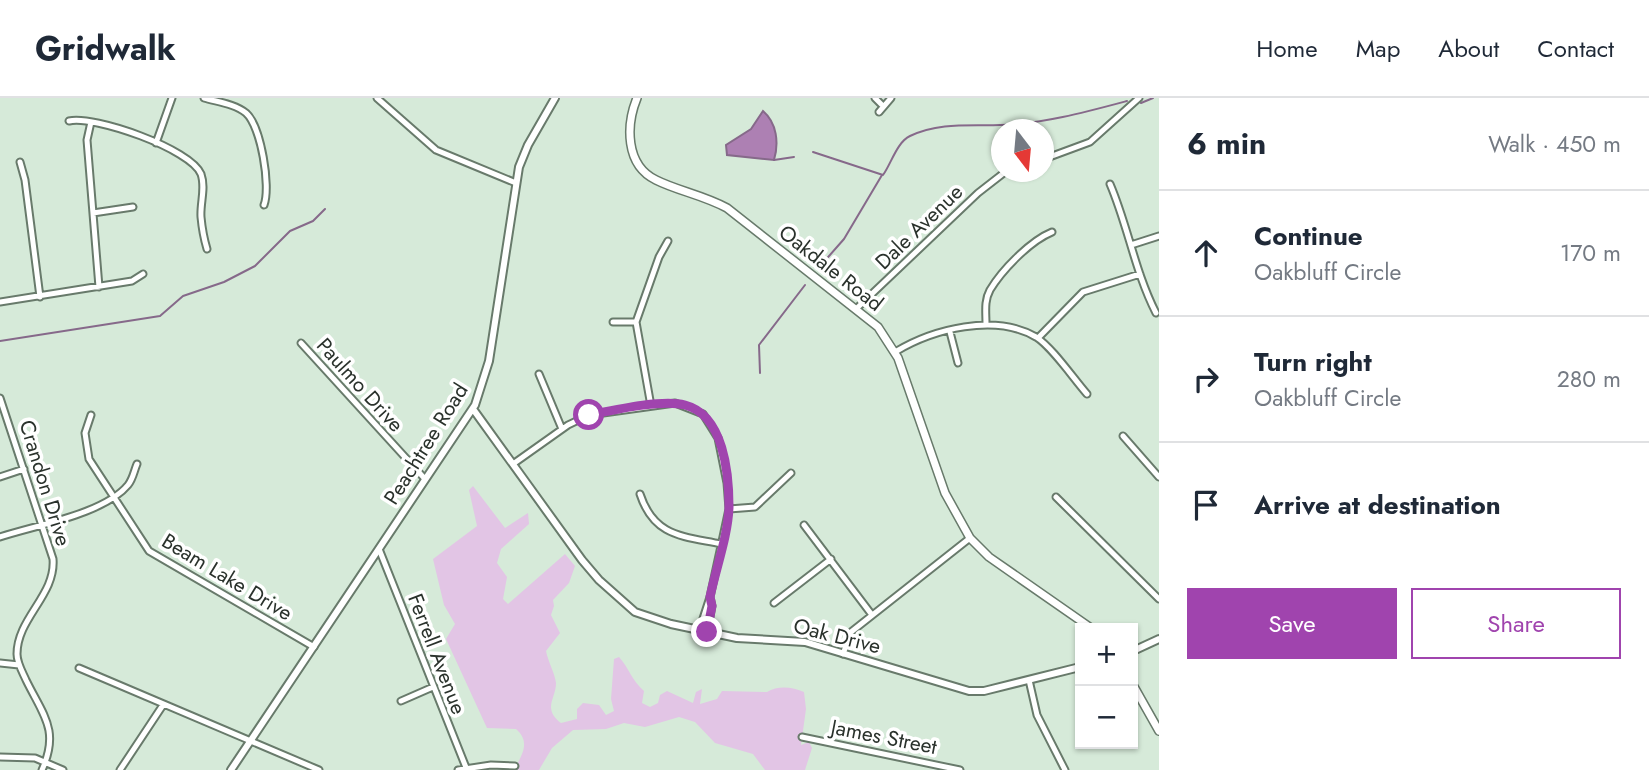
<!DOCTYPE html>
<meta charset="utf-8">
<style>
:root{--surface:#fff;--page:#f2f2f3;--text:#1f2937;--muted:#747a83;--line:#e0e1e3;--accent:#a044ae}
body{margin:0;font-family:Jost,sans-serif;background:var(--page);color:var(--text)}
.controls{position:absolute;right:21px;bottom:21px;display:grid;overflow:hidden;border-radius:0px;box-shadow:0 2px 5px #0004}
.controls button{width:63px;height:63px;display:grid;place-items:center;padding:0;border:0;border-bottom:2px solid var(--line);background:var(--surface);color:var(--text);font:35px sans-serif}
.compass{position:absolute;left:991px;top:21px;width:63px;height:63px;border-radius:50%;background:var(--surface);box-shadow:0 2px 5px #0004;rotate:164deg}
.stop{position:absolute;width:21px;height:21px;margin:-16px;border:5px solid #a044ae;border-radius:50%;background:#fff}
.stop.end{background:#a044ae;border-color:#fff;box-shadow:0 2px 7px #0008}
.list{margin:0;padding:0;list-style:none}
h2{display:flex;justify-content:space-between;align-items:center;height:91px;margin:0;padding:0 28px;font-size:30px}
h2 small{font-size:23px;font-weight:400;color:var(--muted)}
.list li{display:grid;grid-template-columns:46px 1fr auto;gap:21px;align-items:center;box-sizing:border-box;height:126px;padding:0 28px;border-top:2px solid var(--line)}
.list b{display:block;font-size:26px;white-space:nowrap}
.list p{margin:0;font-size:23px;white-space:nowrap;color:var(--muted)}
.list em{font-size:23px;font-style:normal;color:var(--muted)}
.actions{display:flex;gap:14px;padding:21px 28px}
.actions a{flex:1;padding:16px 0;border:2px solid var(--accent);border-radius:0px;text-align:center;font-size:24px;color:var(--accent)}
.actions .main{background:var(--accent);color:#fff}
.icon{flex:none;width:38px;height:38px;fill:none;stroke:currentColor;stroke-width:2;stroke-linecap:round;stroke-linejoin:round}
.map{position:relative;flex:none;width:1159px;height:672px;overflow:hidden}
header{display:flex;align-items:center;gap:42px;box-sizing:border-box;height:98px;padding:0 35px;background:var(--surface);border-bottom:2px solid var(--line)}
header strong{font-size:33px}
nav{display:flex;gap:38px;margin-inline-start:auto;font-size:24px}
main{display:flex}
aside{flex:1;background:var(--surface)}
.map>svg:first-child{display:block}
.green{fill:#e2c5e5}
.water{fill:#ad80b3;stroke:#86698a;stroke-width:2}
.lines{fill:none;stroke-linecap:round;stroke-linejoin:round}
.stream{stroke:#86698a;stroke-width:2}
.minor-casing{stroke:#687a6b;stroke-width:9}
.tertiary-casing{stroke:#687a6b;stroke-width:10}
.secondary-casing{stroke:#687a6b;stroke-width:10}
.minor{stroke:#fff;stroke-width:5}
.tertiary{stroke:#fff;stroke-width:6}
.secondary{stroke:#fff;stroke-width:7}
.route{stroke:#a044ae;stroke-width:9}
.labels{text-anchor:middle;dominant-baseline:central;stroke-width:7;stroke-linejoin:round;paint-order:stroke}
.street-label{font-size:21px;fill:#2a322c;stroke:#fff}
</style>
<header>
<strong>Gridwalk</strong>
<nav><a>Home</a><a>Map</a><a>About</a><a>Contact</a></nav>
</header>
<main>
<div class="map">
<svg width="1159" height="672" viewBox="0 0 1159 672">
<rect width="100%" height="100%" fill="#d6ead9"/>
<path class="green" d="M473,388L505,430L528,415L529,426L501,451L497,465L507,479L503,501L508,506L565,456L575,468L569,485L553,502L554,508L551,517L560,535L546,553C548,563 555,576 556,585C556,601 542,610 561,625L577,621V611L583,605L599,607L606,617L614,613L611,601L614,561L619,559C629,570 632,583 644,593L642,605L650,609L658,605L660,597L667,593L693,605L696,594L702,591L700,606L717,601L722,593L767,594C778,587 793,589 804,594L806,611L801,647L809,644L812,650L805,672H765L753,656L715,645L695,624L679,619L645,629L624,625L606,631L573,632L552,650L539,672H514C522,657 531,644 516,631L487,630L446,541L455,526L444,507L433,461L477,428L469,392Z"/>
<path class="water" d="M763,13C777,25 779,45 774,62L727,57L726,47L751,31Z"/>
<g class="lines">
<path class="stream" d="M1141,5L1153,0
M813,54L883,77C891,66 897,44 910,38C939,24 970,28 1000,27C1042,26 1086,14 1127,3
M774,62L794,59
M822,166L844,141L882,77
M0,243L160,218L183,198L224,184L255,168L290,133L313,123L325,111
M760,275L759,247L805,187"/>
<defs>
<path id="minor" d="M204,0C218,4 235,6 246,15C261,28 271,89 264,107
M377,0L436,52L516,85
M875,0L883,8
M879,14L891,0
M69,23C94,17 191,51 201,76C206,90 200,105 201,119C202,130 204,141 207,151
M91,24L87,42L99,189
M156,45L172,0
M1044,61L1090,44L1139,0
M20,64L25,82L40,199
M1110,86C1128,128 1135,174 1156,215
M93,115L133,109
M1131,147L1159,138
M0,204L132,183L143,176
M856,211L978,95L1005,74
M613,224H636
M986,226C986,214 984,203 990,192C1002,172 1030,143 1052,134
M950,234L958,265
M1038,240L1083,194L1140,176
M301,245L425,381
M895,254C933,231 995,215 1036,239C1052,249 1073,280 1087,296
M539,276L562,331
M0,300L53,461C56,497 17,520 17,556C17,565 22,573 26,582C43,617 60,632 42,672
M651,308L636,224L659,159L668,143
M91,317L85,335L89,361L149,453L314,549
M1123,338L1159,379
M513,366L568,327L589,317L675,305L703,316L718,340L727,385L729,411L710,499
M0,379L24,371
M640,396C654,439 683,438 721,446
M1056,399L1159,501
M729,411L755,409L791,375
M804,427L872,517
M0,439C36,427 104,416 128,387C133,381 134,373 137,366
M379,451L467,672
M774,505L831,461
M699,533L710,499L712,508L707,534
M843,556L851,534L970,440
M0,565L19,567
M79,570L319,672
M1029,582L1037,617L1065,672
M401,603L433,589
M802,639L960,672
M0,659L35,660L63,672
M120,672L163,607
M458,672L491,667L515,668"/>
<path id="tertiary" d="M473,311L582,462L599,482L635,514L671,526L737,540L805,544L969,593H984L1080,569
M1133,553L1159,541
M231,672L475,307L489,263L519,69L528,47L555,0"/>
<path id="secondary" d="M637,0C626,27 625,67 656,82C678,93 703,97 727,110L878,229L898,260L945,395L970,440L989,459L1091,530
M1133,587L1159,633"/>
</defs>
<use href="#minor" class="minor-casing"/>
<use href="#tertiary" class="tertiary-casing"/>
<use href="#secondary" class="secondary-casing"/>
<use href="#minor" class="minor"/>
<use href="#tertiary" class="tertiary"/>
<use href="#secondary" class="secondary"/>
</g>
<g class="lines">
<path class="route" d="M589,317C614,312 662,301 685,307C724,317 729,376 729,409C728,438 716,470 710,499L712,508L707,534"/>
</g>
<g class="labels">
<g class="street-label">
<text transform="translate(919 129) rotate(-44)">Dale Avenue</text>
<text transform="translate(831 170) rotate(38)">Oakdale Road</text>
<text transform="translate(360 287) rotate(48)">Paulmo Drive</text>
<text transform="translate(426 346) rotate(-58)">Peachtree Road</text>
<text transform="translate(45 385) rotate(73)">Crandon Drive</text>
<text transform="translate(227 479) rotate(31)">Beam Lake Drive</text>
<text transform="translate(837 538) rotate(14)">Oak Drive</text>
<text transform="translate(437 556) rotate(69)">Ferrell Avenue</text>
<text transform="translate(884 639) rotate(11)">James Street</text>
</g>
</g>
</svg>
<div class="controls">
<button>+</button>
<button>−</button>
</div>
<svg class="compass" viewBox="-18 -18 36 36"><path d="M0-13l5 13h-10z" fill="#e53935"/><path d="M0 13l5-13h-10z" fill="#747a83"/></svg>
<div class="stop" style="left:589px;top:317px"></div>
<div class="stop end" style="left:707px;top:534px"></div>
</div>
<aside>
<h2>6 min<small>Walk · 450 m</small></h2>
<ul class="list">
<li><svg class="icon" aria-label="ahead" viewBox="0 0 24 24"><path d="M12 20V5M6 11l6-6 6 6"/></svg><div><b>Continue</b><p>Oakbluff Circle</p></div><em>170 m</em></li>
<li><svg class="icon" aria-label="right" viewBox="0 0 24 24"><path d="M7 20v-9h11M14 6l5 5-5 5"/></svg><div><b>Turn right</b><p>Oakbluff Circle</p></div><em>280 m</em></li>
<li><svg class="icon" aria-label="arrive" viewBox="0 0 24 24"><path d="M6 21V4h12l-3 4 3 4H6"/></svg><div><b>Arrive at destination</b></div></li>
</ul>
<div class="actions"><a class="main">Save</a><a>Share</a></div>
</aside>
</main>
